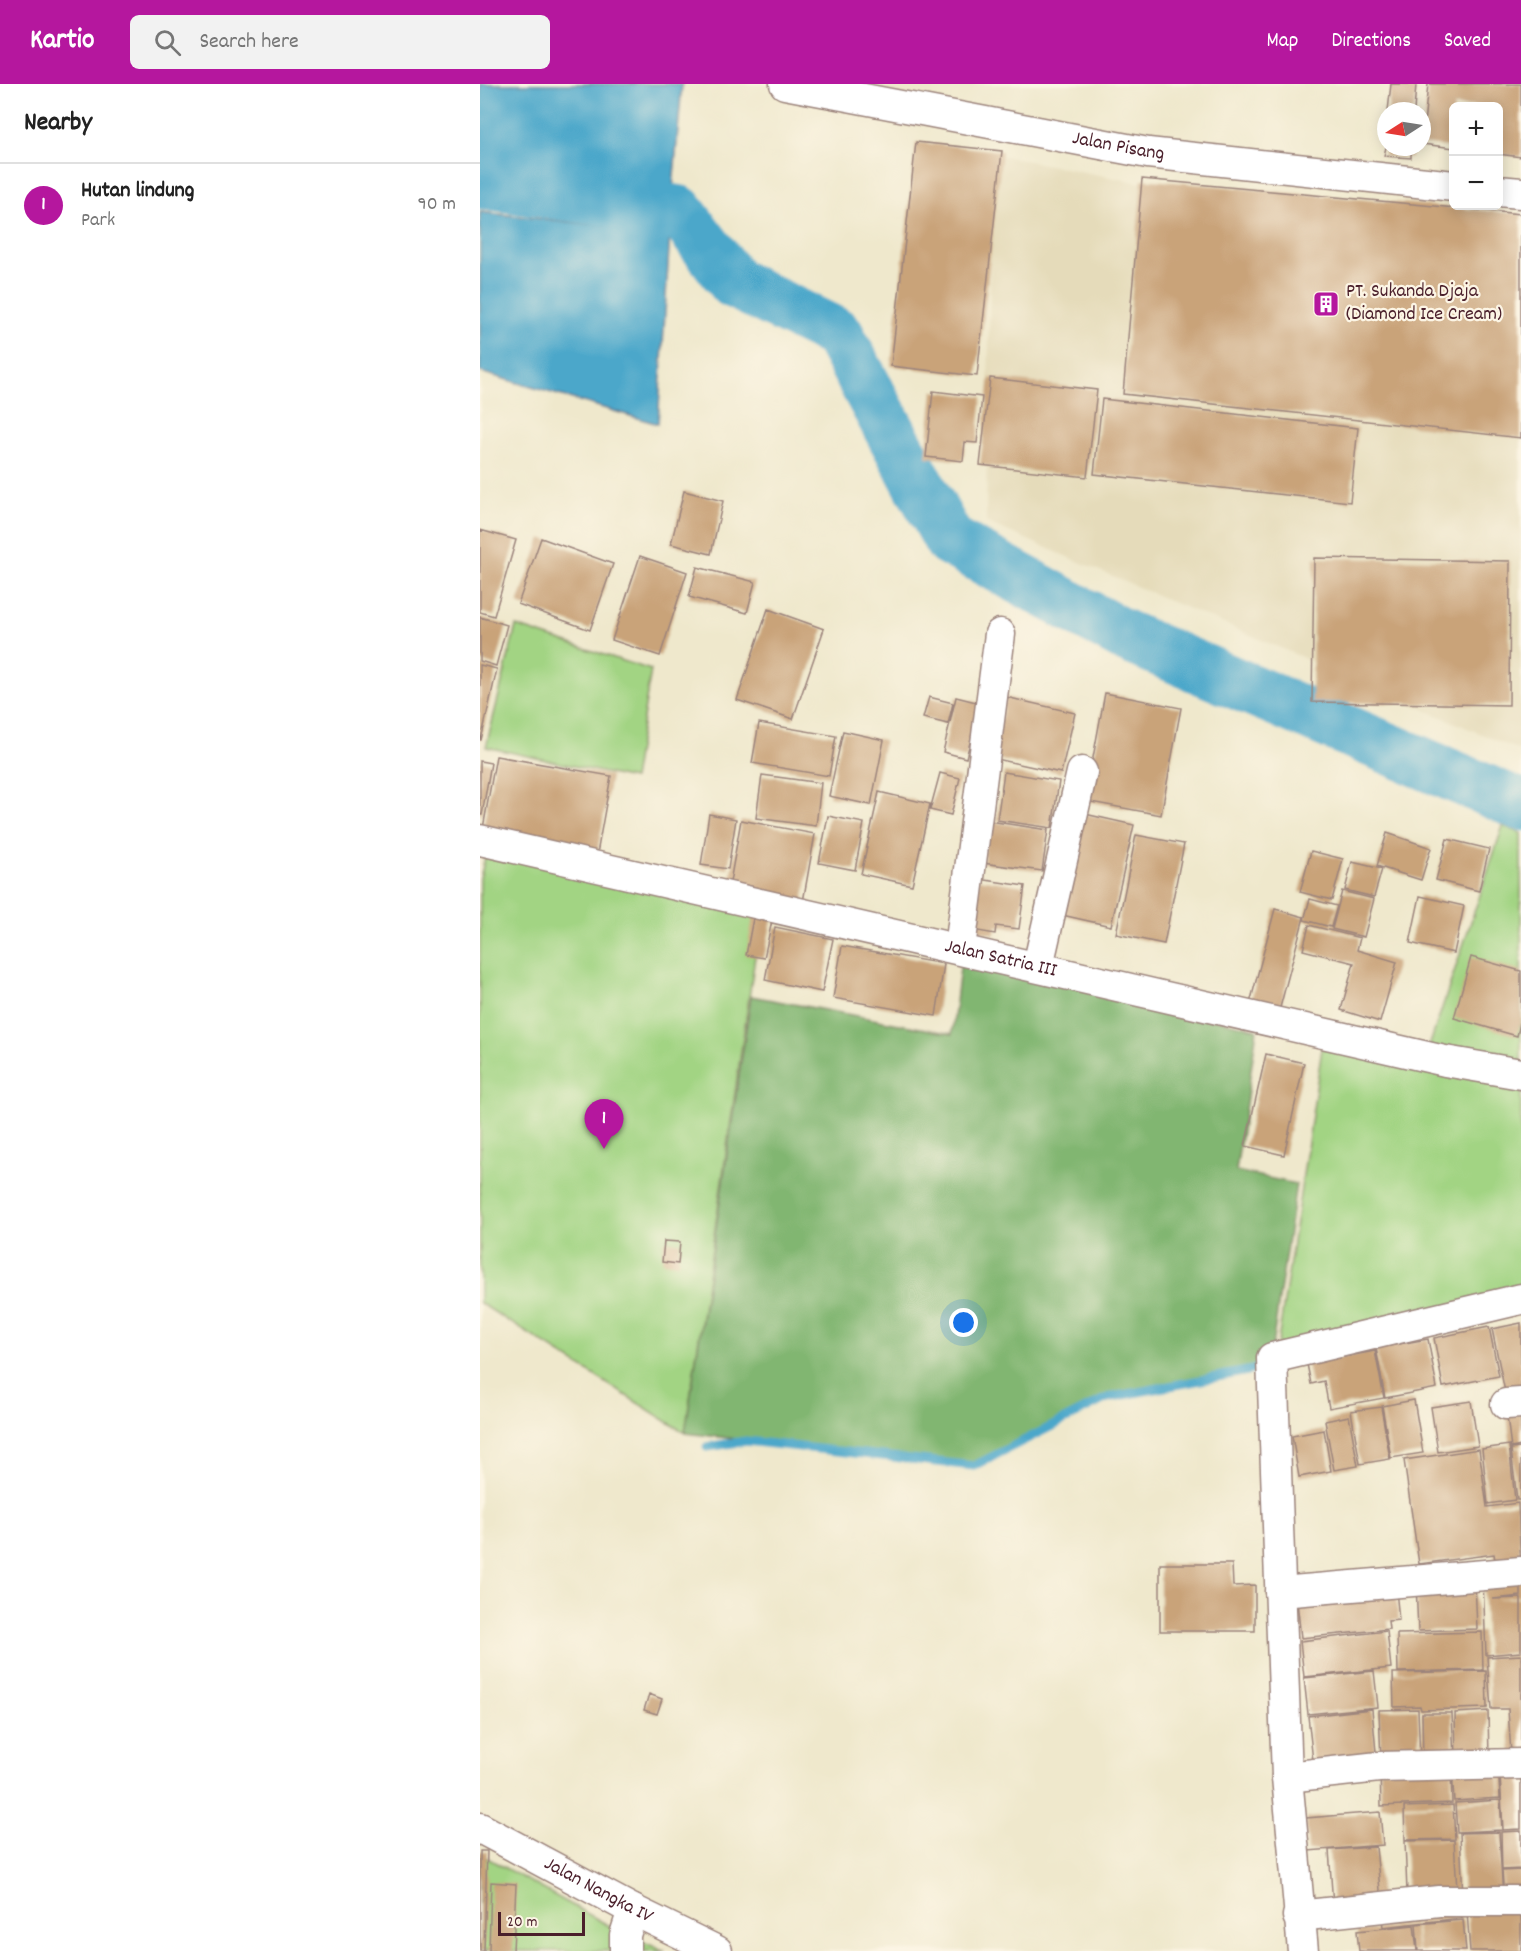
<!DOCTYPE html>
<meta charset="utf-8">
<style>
:root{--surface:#fff;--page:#f2f2f2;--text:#222;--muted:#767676;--line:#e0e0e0;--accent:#b5179e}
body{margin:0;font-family:Dekko,sans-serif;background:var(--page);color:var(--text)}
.controls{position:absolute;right:18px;top:18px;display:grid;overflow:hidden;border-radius:9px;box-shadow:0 3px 15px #0003}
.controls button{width:54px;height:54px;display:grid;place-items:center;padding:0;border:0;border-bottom:2px solid var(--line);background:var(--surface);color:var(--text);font:30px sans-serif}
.compass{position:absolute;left:897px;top:18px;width:54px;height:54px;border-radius:50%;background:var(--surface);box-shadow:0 3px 15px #0003;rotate:258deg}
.scale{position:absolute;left:18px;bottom:15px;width:87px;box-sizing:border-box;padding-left:6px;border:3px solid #4a1f2b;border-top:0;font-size:16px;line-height:21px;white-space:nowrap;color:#4a1f2b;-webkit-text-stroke:4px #fcf5e5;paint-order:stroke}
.you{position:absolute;left:484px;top:1239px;width:21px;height:21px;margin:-15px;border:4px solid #fff;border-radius:50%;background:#1a73e8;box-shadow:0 0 0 9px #1a73e833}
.badge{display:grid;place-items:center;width:39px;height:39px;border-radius:50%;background:var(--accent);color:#fff;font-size:20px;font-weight:700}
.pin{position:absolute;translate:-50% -50px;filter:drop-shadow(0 2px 3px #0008)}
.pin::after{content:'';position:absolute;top:32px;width:21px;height:18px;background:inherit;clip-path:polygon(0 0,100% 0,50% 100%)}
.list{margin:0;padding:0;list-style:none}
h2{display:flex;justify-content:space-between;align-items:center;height:78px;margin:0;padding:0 24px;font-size:26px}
h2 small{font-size:20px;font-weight:400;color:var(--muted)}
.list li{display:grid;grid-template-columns:39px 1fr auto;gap:18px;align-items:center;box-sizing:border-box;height:84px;padding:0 24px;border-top:2px solid var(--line)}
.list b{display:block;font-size:22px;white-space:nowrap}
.list p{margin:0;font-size:20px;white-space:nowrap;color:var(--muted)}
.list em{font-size:20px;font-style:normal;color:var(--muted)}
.icon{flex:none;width:33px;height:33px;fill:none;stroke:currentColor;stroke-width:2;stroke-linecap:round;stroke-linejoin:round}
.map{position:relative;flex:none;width:1041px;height:1867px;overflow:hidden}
header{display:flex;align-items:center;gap:36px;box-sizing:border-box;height:84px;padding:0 30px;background:var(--accent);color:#fff}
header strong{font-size:28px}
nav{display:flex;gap:33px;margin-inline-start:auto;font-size:21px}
.search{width:420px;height:54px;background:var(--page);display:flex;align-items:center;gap:15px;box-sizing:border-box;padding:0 21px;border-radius:9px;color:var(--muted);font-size:22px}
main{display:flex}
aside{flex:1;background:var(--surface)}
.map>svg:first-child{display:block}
.built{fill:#e5dbba}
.green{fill:#a2d483;stroke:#767a57;stroke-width:1.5}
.forest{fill:#81b671;stroke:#666a4e;stroke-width:1.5}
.water{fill:#4ca7ca;stroke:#4b637a;stroke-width:1.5}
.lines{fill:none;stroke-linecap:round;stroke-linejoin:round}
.stream{stroke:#4ca7ca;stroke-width:9}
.river{stroke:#4ca7ca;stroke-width:52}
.building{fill:#c9a379}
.street-casing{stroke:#9c847c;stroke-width:33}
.street{stroke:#fff;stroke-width:30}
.labels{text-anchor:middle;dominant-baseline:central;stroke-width:4.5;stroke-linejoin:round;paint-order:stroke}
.street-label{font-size:20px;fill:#4a1f2b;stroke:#fcf5e5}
.poi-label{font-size:20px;fill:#4a1f2b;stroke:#fcf5e5;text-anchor:start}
</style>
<header>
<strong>Kartio</strong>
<div class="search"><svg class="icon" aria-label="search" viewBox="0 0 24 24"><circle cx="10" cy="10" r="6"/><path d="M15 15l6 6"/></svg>Search here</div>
<nav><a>Map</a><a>Directions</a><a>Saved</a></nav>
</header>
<main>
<aside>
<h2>Nearby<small></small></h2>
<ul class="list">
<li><span class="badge">1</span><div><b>Hutan lindung</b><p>Park</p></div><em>90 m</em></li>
</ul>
</aside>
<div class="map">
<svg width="1041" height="1867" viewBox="0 0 1041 1867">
<rect width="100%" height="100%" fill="#fcf5e5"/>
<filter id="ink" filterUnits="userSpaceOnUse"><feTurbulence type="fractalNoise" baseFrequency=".0167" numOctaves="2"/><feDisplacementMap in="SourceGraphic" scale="12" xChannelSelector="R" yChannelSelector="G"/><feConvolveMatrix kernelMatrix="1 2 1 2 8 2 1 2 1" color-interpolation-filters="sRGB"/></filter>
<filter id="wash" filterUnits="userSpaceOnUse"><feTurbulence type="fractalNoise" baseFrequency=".008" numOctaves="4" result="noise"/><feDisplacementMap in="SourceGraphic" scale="24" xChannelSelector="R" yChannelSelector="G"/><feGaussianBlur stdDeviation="1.35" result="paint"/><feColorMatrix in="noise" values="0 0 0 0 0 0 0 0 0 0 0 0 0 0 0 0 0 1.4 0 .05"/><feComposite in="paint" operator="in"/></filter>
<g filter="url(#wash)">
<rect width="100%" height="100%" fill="#efe8cc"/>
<path class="built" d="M512,70L660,99L1041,140V667L506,438Z"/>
<path class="green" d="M36,542L171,586L153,695L6,663Z
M1023,742L1041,749V980L949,963Z
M6,770L282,825L205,1349L0,1219V794Z
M843,958L1041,1003V1211L796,1271Z
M0,1770L144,1850L185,1867H0Z"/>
<path class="forest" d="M481,876L777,945L756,1087L816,1100L789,1283L627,1314L494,1382L205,1349L271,912L472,950Z"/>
<path class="water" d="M0,0H202L192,116L0,93Z
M0,128L190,149L178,340L0,288Z"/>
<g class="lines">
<path class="stream" d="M227,1363L266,1357L494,1382L627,1314L788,1283"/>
<path class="river" d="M0,99L199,127L254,199L358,250L469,456L645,552L1041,721"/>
</g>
<g id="blocks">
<path class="building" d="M911,0H936L934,27H908Z
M948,0H1041V73L1018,70V22H974V64L942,60Z
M436,58L522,67L497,292L411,282Z
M906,63H931V74L904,72Z
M662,95L1041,130V354L643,310Z
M510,294L617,306L607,393L500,381Z
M453,307L502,313L497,359L485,358L483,377L446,373Z
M622,315L878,344L870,418L614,390Z
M204,407L243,417L231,470L191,460Z
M0,446L36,456L14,532L0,528Z
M61,454L133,480L110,546L38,520Z
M160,472L207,488L180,572L132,556Z
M834,474L1030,477L1029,621L832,618Z
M217,483L275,498L267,529L209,513Z
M288,525L344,545L313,635L257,616Z
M0,533L27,541L16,582L0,577Z
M0,581L17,585L1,656H0Z
M625,609L701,624L681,731L605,717Z
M449,613L473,619L468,640L443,634Z
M476,613L500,619L486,674L463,668Z
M526,613L595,629L581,689L512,674Z
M279,639L356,652L349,692L272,679Z
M363,647L404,656L391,721L349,712Z
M16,672L131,692L117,770L2,750Z
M0,677L11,679L2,731H0Z
M524,688L579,697L572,744L517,736Z
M460,689L480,694L471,731L450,726Z
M282,691L341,699L336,742L276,734Z
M399,708L450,720L432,801L381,790Z
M596,728L654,741L631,842L573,829Z
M229,730L256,735L248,785L221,781Z
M348,732L384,739L375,786L339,779Z
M261,736L335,750L323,818L249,804Z
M509,737L568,746L562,787L503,779Z
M907,749L951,764L941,796L897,782Z
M656,751L704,760L684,860L636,850Z
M967,755L1009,765L999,807L956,796Z
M831,767L863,775L852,816L820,808Z
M872,778L902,785L894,813L865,806Z
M499,795L545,802L539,845L516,842L515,850L492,846Z
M862,807L894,815L884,853L852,845Z
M940,812L984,822L974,869L930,859Z
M830,815L857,822L851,843L824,836Z
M795,825L824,833L797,935L768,927Z
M274,829L293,832L284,874L266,871Z
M829,841L880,854L877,866L917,878L900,938L861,926L874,879L823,866Z
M295,843L353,855L342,908L285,896Z
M362,862L464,880L456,932L353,914Z
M991,873L1041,887V936L1037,952L974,934Z
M786,970L824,979L804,1071L765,1062Z
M184,1157L200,1158L198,1180L182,1178Z
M1041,1239V1305L1025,1308L1012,1245Z
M1009,1243L1019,1292L963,1303L954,1254Z
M948,1255L957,1304L905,1314L896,1264Z
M895,1267L904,1314L849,1324L844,1297L831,1300L827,1280Z
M934,1316L943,1369L911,1374L902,1322Z
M991,1317L998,1362L958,1368L951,1323Z
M901,1323L910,1375L880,1380L871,1327Z
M1041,1330V1362L1031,1364L1027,1332Z
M869,1332L878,1382L854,1386L845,1337Z
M844,1346L851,1387L819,1393L812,1352Z
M1029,1361L1035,1416L1008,1420L1002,1365Z
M1041,1364V1416H1037L1031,1365Z
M999,1365L1007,1423L1038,1419L1041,1484L1017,1487L1014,1470L939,1480L924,1376Z
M680,1480H752L753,1502L775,1501V1547H680Z
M1041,1491V1512L1013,1515L1041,1514V1568L1006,1571L1003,1495Z
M995,1497L997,1545L938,1547L936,1499Z
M916,1506L919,1536L908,1537L909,1545L821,1554L817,1517Z
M907,1547L911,1584L824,1593L820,1557Z
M1002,1548L1003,1586L918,1588L917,1550Z
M1041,1571V1669L1031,1670L1028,1625H1011L1007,1573Z
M894,1587L898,1623L828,1630L824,1594Z
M1006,1587L1007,1624L941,1626L940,1622L914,1623L913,1589Z
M169,1610L182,1615L177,1630L164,1626Z
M892,1625L897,1679L834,1686L828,1632Z
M938,1625L940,1676L901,1677L899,1626Z
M1008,1627L1009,1675L976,1676L975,1629Z
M942,1629H972L974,1675L943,1677Z
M1018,1682L1020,1714L974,1717L972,1685Z
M971,1684L972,1719L901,1722L900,1686Z
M1041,1689V1745L1023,1746L1020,1690Z
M1020,1716L1022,1746L977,1748L975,1719Z
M973,1721L975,1755L925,1756L924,1723Z
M900,1728L903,1761L828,1767L826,1734Z
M1041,1747V1785L1022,1786L1021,1748Z
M1019,1748L1023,1814L983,1815L980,1749Z
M974,1756L977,1806L927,1808L925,1757Z
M896,1763L901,1817L853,1821L849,1766Z
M0,1767H7L4,1867H0Z
M1041,1786V1813L1024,1814L1022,1787Z
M11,1798L36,1800L33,1867H9Z
M980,1819L982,1834L903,1843L901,1828Z
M1041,1824V1867H990L987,1828Z
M983,1836L986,1867H938L936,1840Z
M934,1841L937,1867H879L877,1847Z"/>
</g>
</g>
<g filter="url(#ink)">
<use href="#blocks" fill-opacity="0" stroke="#9c847c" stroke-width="1.5"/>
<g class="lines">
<defs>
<g id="street">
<path id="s1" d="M305,0L668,69L974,102"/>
<path d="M1018,107L1041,109"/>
<path id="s2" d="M0,756L965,977L1041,990"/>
<path d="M480,864L520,550"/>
<path d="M558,882L602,688"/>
<path d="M1026,1320L1041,1319"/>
<path d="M800,1508L1041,1488"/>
<path d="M807,1693L899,1683L1041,1680"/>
<path id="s3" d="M0,1744L153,1826L237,1867"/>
<path d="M818,1832L959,1817H1041"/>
<path d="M145,1867V1851L153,1826"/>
<path d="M823,1867L807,1693L792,1274L1041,1215"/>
</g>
</defs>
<use href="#street" class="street-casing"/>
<use href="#street" class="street"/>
</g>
</g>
<defs>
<symbol id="building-square" viewBox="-11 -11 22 22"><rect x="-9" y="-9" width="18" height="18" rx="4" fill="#b5179e" stroke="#fcf5e5"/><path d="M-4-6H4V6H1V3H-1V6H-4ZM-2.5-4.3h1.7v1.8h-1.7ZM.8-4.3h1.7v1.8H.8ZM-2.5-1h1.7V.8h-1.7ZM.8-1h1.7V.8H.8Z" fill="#fff"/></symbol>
</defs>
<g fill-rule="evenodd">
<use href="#building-square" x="831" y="205" width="30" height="30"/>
</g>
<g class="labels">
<g class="street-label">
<text stroke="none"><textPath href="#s1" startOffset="339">Jalan Pisang</textPath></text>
<text stroke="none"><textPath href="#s2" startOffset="534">Jalan Satria III</textPath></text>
<text stroke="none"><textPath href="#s3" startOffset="134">Jalan Nangka IV</textPath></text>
</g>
<g class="poi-label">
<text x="866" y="208">PT. Sukanda Djaja<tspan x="866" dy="23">(Diamond Ice Cream)</tspan></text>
</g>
</g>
</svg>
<div class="controls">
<button>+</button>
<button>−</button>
</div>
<svg class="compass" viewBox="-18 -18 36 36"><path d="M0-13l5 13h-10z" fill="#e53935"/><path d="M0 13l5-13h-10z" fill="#767676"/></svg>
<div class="scale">20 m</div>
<div class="you"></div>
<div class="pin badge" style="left:124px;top:1065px">1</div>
</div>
</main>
